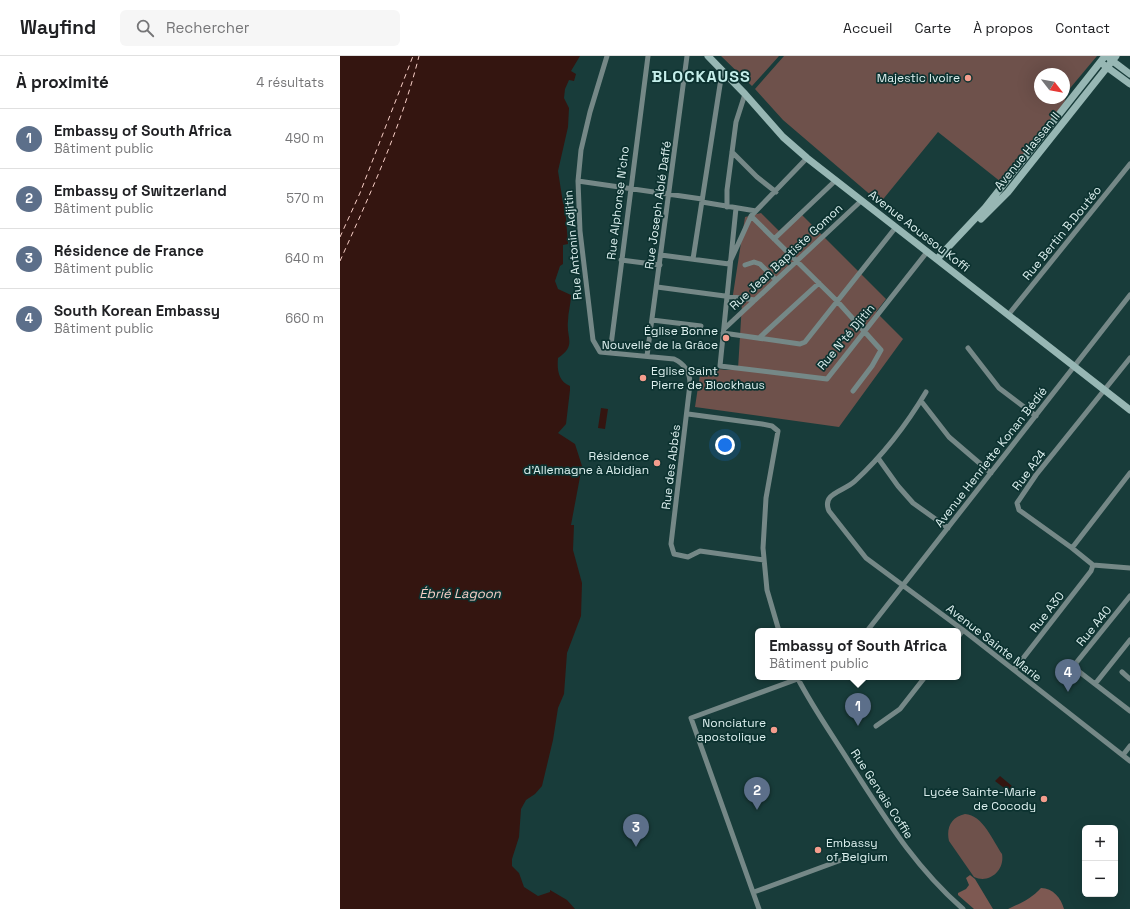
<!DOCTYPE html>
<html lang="fr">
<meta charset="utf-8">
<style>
:root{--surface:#fff;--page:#f6f6f6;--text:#202124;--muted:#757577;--line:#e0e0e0;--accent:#0f766e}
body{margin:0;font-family:"Space Grotesk",sans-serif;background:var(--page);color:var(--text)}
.controls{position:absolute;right:12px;bottom:12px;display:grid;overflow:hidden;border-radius:6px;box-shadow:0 4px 16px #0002}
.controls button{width:36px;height:36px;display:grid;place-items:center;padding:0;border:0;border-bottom:1px solid var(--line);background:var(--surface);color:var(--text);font:20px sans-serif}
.compass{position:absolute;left:694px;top:12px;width:36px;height:36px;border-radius:50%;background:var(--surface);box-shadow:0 4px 16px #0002;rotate:121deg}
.you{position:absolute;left:385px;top:389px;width:14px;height:14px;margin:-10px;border:3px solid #fff;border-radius:50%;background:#1a73e8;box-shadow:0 0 0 6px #1a73e833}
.badge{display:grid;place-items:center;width:26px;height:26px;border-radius:50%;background:var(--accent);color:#fff;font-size:13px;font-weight:700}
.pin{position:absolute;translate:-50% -33px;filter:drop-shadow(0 1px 2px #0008)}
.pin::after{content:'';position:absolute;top:21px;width:14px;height:12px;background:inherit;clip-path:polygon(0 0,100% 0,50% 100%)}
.popup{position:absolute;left:415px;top:572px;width:206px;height:52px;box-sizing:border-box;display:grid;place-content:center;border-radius:6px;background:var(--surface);filter:drop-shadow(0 1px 3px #0005);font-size:13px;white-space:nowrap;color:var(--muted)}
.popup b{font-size:15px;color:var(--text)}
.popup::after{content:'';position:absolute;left:50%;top:100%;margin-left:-8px;border:8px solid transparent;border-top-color:var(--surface)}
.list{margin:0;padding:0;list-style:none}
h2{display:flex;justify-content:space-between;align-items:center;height:52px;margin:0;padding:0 16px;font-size:17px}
h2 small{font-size:13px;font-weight:400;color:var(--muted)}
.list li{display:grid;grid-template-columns:26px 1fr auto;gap:12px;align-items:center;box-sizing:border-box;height:60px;padding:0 16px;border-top:1px solid var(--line)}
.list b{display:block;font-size:15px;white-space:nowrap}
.list p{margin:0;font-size:13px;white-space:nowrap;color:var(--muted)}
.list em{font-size:13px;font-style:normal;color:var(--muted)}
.icon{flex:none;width:22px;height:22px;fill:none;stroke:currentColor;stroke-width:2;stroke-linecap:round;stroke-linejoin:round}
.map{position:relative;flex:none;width:790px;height:853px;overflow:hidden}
header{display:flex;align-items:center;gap:24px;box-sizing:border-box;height:56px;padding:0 20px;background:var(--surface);border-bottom:1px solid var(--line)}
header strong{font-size:19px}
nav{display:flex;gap:22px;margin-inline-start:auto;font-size:14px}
.search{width:280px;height:36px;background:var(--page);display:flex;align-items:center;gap:10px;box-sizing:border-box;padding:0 14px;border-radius:6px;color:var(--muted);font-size:15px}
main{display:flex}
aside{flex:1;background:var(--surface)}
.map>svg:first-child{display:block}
.green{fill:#6e514b;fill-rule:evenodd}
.forest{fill:#7e5952}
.water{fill:#341510}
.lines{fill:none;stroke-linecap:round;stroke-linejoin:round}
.ferry{stroke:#f7cec6;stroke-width:1;stroke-dasharray:5 4;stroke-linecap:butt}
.street{stroke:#758887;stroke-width:5}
.secondary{stroke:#97b7b4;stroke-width:7}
.poi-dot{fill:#f49d8d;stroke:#0c3230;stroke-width:1.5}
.labels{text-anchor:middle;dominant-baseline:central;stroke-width:3.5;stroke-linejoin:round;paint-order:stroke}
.poi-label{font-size:12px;fill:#dcefee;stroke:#0c3230;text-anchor:end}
.street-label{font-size:12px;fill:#dcefee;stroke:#0c3230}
.water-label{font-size:13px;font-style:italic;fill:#f7cec6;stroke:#0c3230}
.district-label{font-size:16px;font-weight:bold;letter-spacing:1px;fill:#c5eeea;stroke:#0c3230}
</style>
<header>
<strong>Wayfind</strong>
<div class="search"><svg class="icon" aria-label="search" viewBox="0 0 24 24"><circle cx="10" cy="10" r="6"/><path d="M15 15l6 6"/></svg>Rechercher</div>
<nav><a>Accueil</a><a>Carte</a><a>À propos</a><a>Contact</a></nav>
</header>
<main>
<aside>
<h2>À proximité<small>4 résultats</small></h2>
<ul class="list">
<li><span class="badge" style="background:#5c6f8a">1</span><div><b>Embassy of South Africa</b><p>Bâtiment public</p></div><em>490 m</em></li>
<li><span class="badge" style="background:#5c6f8a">2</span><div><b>Embassy of Switzerland</b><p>Bâtiment public</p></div><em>570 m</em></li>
<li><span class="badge" style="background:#5c6f8a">3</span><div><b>Résidence de France</b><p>Bâtiment public</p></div><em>640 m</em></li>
<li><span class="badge" style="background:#5c6f8a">4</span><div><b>South Korean Embassy</b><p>Bâtiment public</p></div><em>660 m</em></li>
</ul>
</aside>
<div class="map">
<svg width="790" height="853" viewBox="0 0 790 853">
<rect width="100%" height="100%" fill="#183c3a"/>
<path class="green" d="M381,0H439L412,30Z
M444,0H757L726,37L725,45L708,69L706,68L688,94L661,126L598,76L540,147L443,64L415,33ZM700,18H724V42H700Z
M459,156L546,243L536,256L563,283L499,371L355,351L361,311L386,314L398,313L402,247L392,245L405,161L421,157L439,175Z
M625,758C643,759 653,785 662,798C665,815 649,828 634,821L609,785C606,772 611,761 625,758Z"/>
<path class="forest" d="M630,819L635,823L653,853H634L618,839V837L626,833L629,829L626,822Z
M701,832C713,832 721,842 724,853H668C681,847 691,843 701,832Z"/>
<path class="water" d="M0,0H240L231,15L236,18L234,25L229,24L225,33L224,42L229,52L228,71L218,115L223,147L225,150L228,188L223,189V208L220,210L215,225L218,233L231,239C231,248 228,256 228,265C226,283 237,289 218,302C217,313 218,325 230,330V334L226,368L218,377L235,388L242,410L231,469H234L233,494L242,527L241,560L227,597L224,638L218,652L213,684L202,730L195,738L186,744L181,753L179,781L172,803V810L179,817L184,831L198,840L210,836V834L227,844L235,853H0Z
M261,352L268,353L265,373L258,372Z
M660,720L672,730L668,735L655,725Z"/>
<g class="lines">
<path class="ferry" d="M0,181L20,137L73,0
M0,205C30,138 61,72 79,0"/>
<path class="street" d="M267,0L250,56L241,94L238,125L240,175L253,284L260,296L334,303C345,308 350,316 350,328L331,488L334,498L348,501L360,495L424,504
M392,96L417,121L436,136
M238,125L362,143
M362,146L416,155
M387,151V134L396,66L405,38
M396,152L380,310L487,323L587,196
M411,160L497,245L541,294L532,310L513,335
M434,183L496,124
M321,199L389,208L411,160L467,102
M353,203L382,16
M281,204L320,209
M405,209L414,206L420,208L436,224
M317,231L415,244
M669,258L790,108
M312,264L361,270
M384,273L522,144
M383,277L460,288L465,286L556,171
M419,282L479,227
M628,292L659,332L696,360
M270,297L308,0
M307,300L347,0
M586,336C567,368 542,400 515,425C505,435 481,437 489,455L526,502L623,574L790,705
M581,345L609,381L651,417
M348,358L422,368L432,370L438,375L426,442L423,492L427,534L439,575
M538,402L558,430L573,447L608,472
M732,492L790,417
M753,509L732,492L679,454L677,447L696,419L790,302
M753,509L790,512
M527,575L790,239
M618,581L623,574
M790,584L755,628L790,655
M674,614L751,515L753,509
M782,616L790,623
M457,621C473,652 493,680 511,709C546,763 574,810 623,853
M755,628L737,614L736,607L790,540
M536,670L560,653L585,621
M783,699L790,690
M414,836L504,803
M419,853L351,662L463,621"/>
<path class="secondary" d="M368,0L405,38L443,81L467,102L790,354
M770,3L790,18
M764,9L790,28
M641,163L668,136L776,0
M597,203L645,152L765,0"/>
</g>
<g class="poi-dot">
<circle cx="628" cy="22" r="4"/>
<circle cx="386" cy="282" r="4"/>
<circle cx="303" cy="322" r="4"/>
<circle cx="317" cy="407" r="4"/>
<circle cx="434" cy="674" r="4"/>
<circle cx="704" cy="743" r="4"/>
<circle cx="478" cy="794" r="4"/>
</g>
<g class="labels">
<g class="poi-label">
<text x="620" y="22">Majestic Ivoire</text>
<text x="378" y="275">Église Bonne<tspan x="378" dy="14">Nouvelle de la Grâce</tspan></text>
<text x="311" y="315" text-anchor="start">Eglise Saint<tspan x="311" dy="14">Pierre de Blockhaus</tspan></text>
<text x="309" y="400">Résidence<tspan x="309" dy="14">d’Allemagne à Abidjan</tspan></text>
<text x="426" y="667">Nonciature<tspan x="426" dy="14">apostolique</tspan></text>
<text x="696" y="736">Lycée Sainte-Marie<tspan x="696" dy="14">de Cocody</tspan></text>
<text x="486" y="787" text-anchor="start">Embassy<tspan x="486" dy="14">of Belgium</tspan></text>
</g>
<g class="street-label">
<text transform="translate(687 95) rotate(-51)">Avenue Hassan II</text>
<text transform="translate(278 147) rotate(-83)">Rue Alphonse N'cho</text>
<text transform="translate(318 149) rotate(-82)">Rue Joseph Ablé Daffé</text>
<text transform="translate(579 175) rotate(38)">Avenue Aoussou Koffi</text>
<text transform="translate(722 177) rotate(-51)">Rue Bertin B.Doutéo</text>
<text transform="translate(233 189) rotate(-95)">Rue Antonin Adjitin</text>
<text transform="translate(446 201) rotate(-43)">Rue Jean Baptiste Gomon</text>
<text transform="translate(506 281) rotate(-50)">Rue N'té Djitin</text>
<text transform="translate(651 401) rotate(-52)">Avenue Henriette Konan Bédié</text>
<text transform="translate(331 411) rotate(-83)">Rue des Abbés</text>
<text transform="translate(689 414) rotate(-53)">Rue A24</text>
<text transform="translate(707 556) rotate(-52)">Rue A30</text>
<text transform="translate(754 570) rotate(-51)">Rue A40</text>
<text transform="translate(654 587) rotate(38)">Avenue Sainte Marie</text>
<text transform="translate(542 738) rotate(57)">Rue Gervais Coffie</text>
</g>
<g class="water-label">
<text x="120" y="537">Ébrié Lagoon</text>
</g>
<g class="district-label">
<text x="361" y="20">BLOCKAUSS</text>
</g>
</g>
</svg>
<div class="controls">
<button>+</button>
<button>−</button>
</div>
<svg class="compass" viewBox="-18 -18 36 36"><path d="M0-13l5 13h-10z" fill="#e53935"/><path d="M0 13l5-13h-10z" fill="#757577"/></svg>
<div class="you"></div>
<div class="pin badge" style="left:518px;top:670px;background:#5c6f8a">1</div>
<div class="popup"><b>Embassy of South Africa</b>Bâtiment public</div>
<div class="pin badge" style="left:417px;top:754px;background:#5c6f8a">2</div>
<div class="pin badge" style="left:296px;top:791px;background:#5c6f8a">3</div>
<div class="pin badge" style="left:728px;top:636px;background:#5c6f8a">4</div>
</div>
</main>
